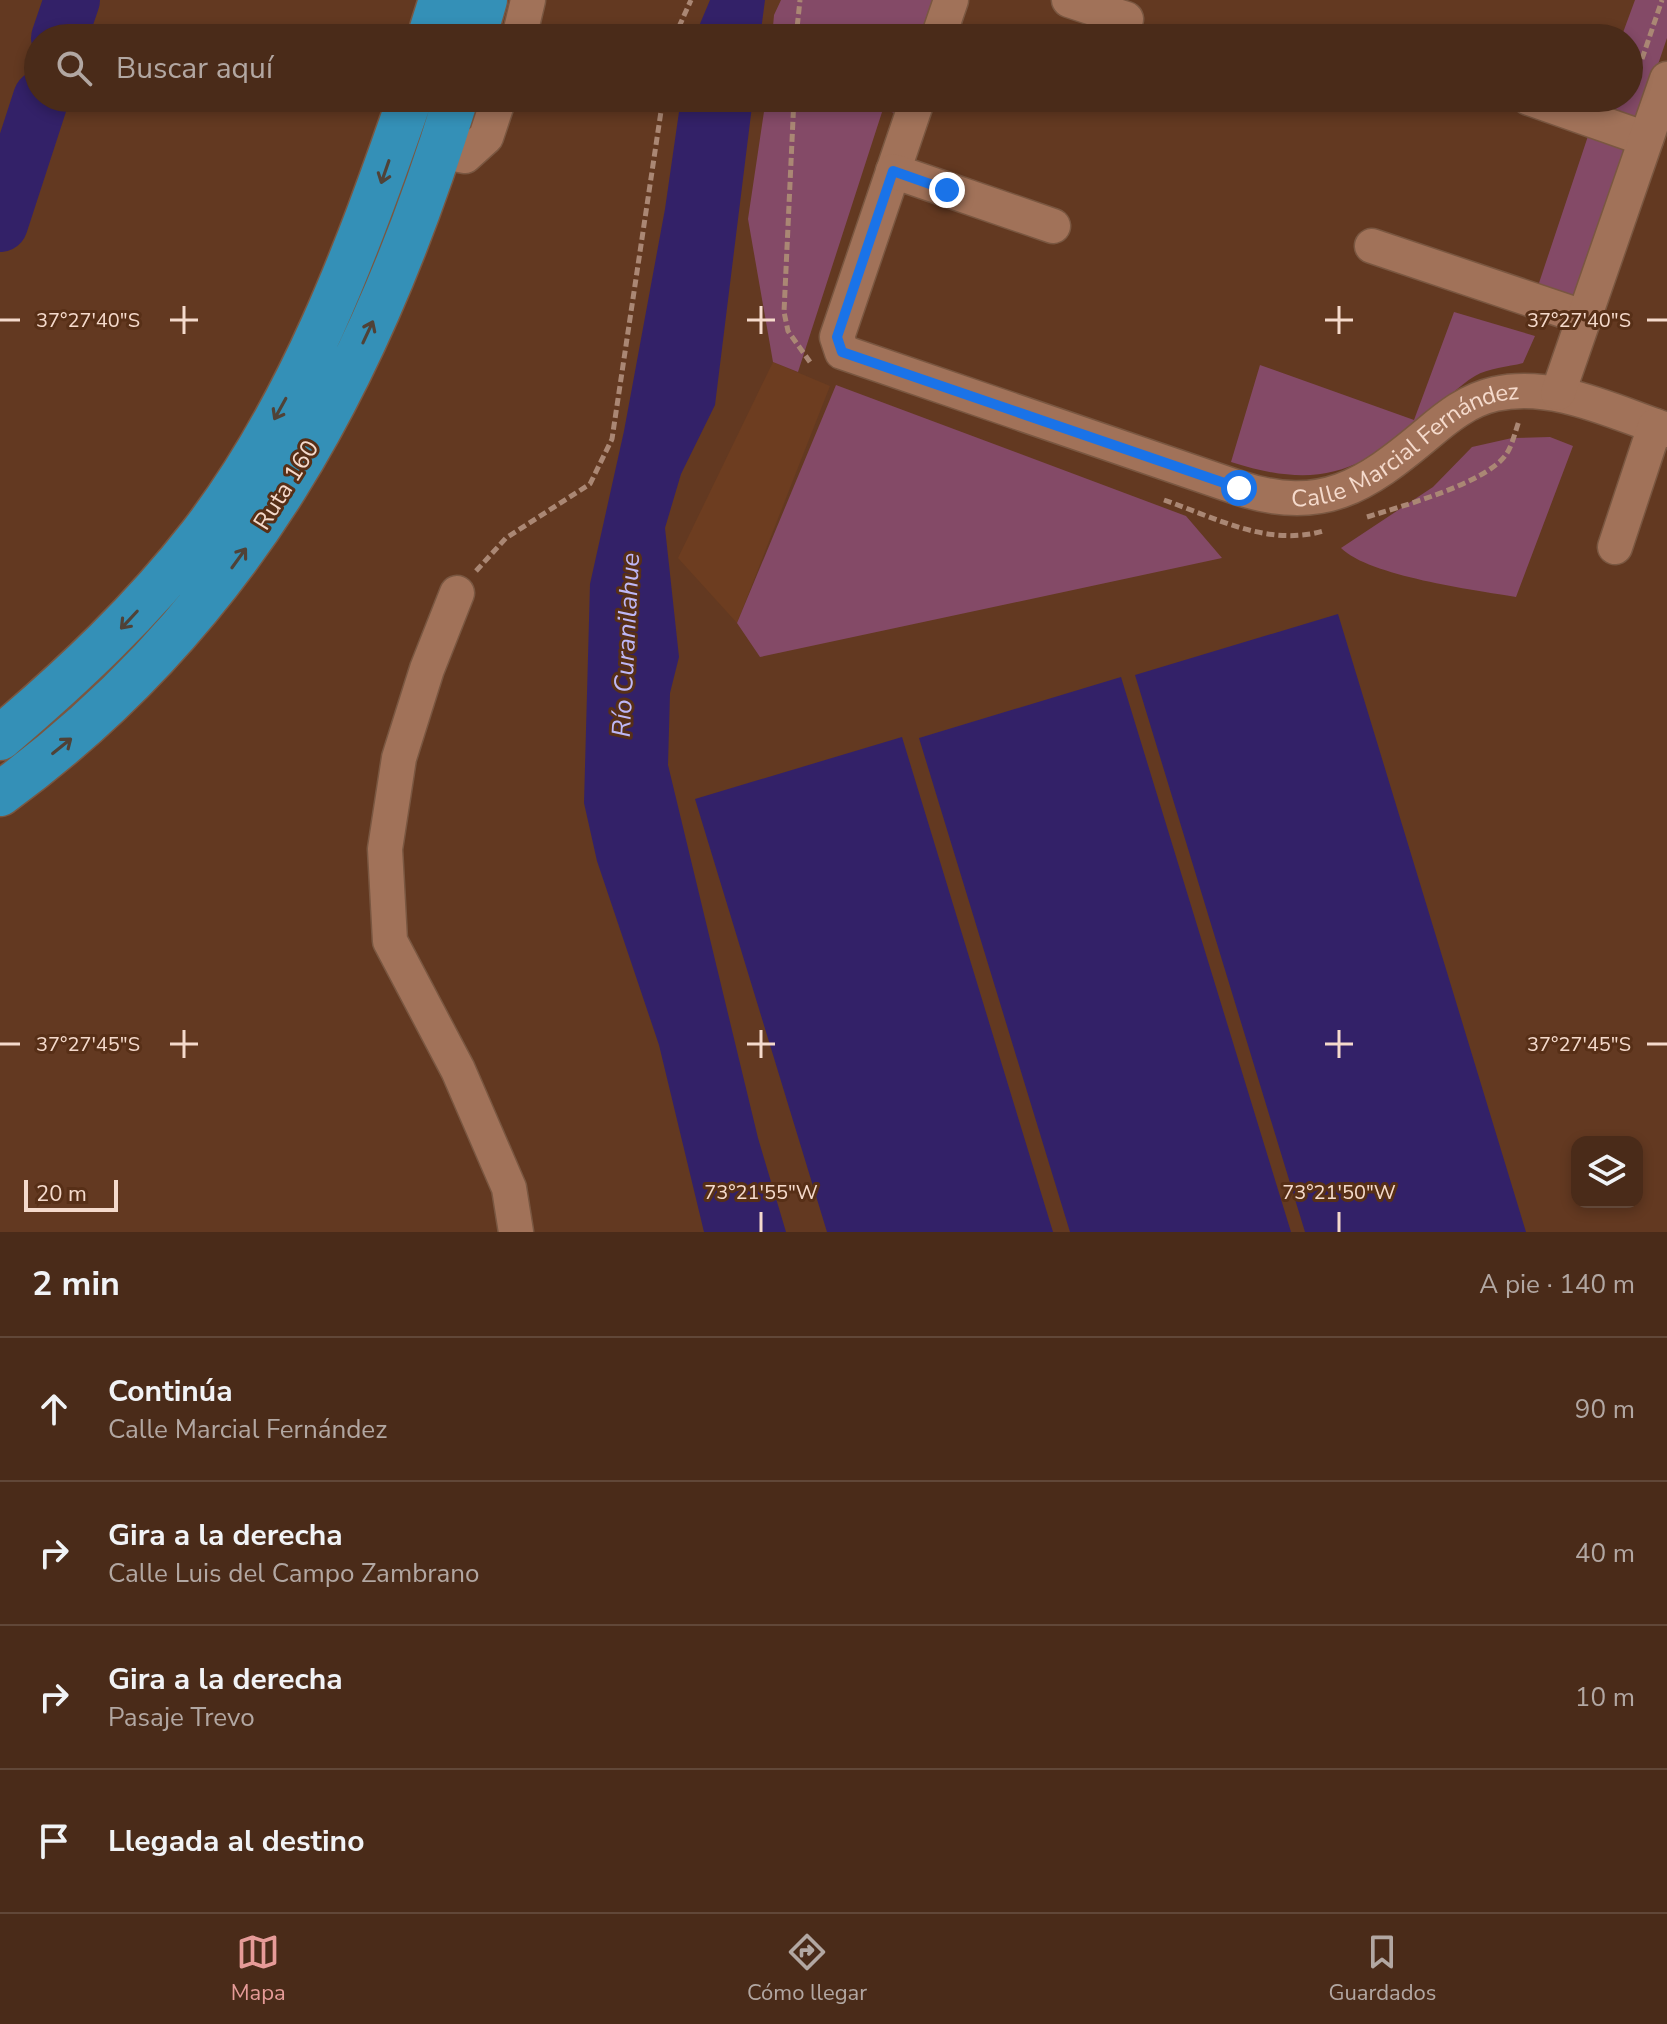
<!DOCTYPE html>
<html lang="es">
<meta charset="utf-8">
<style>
:root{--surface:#4a2b19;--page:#513322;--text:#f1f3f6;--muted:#b2a7a2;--line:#614738;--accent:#e69b98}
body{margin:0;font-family:"Nunito Sans",sans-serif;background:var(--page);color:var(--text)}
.controls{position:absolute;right:24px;bottom:24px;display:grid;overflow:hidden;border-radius:16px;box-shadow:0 4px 12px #0003}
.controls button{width:72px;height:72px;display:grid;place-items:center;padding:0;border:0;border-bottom:2px solid var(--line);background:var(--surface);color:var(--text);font:40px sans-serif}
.scale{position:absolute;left:24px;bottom:20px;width:94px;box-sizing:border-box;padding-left:8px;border:4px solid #f5dacc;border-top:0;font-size:22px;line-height:28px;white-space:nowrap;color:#f5dacc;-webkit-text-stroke:6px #572f17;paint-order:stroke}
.stop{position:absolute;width:24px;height:24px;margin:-18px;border:6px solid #1a73e8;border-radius:50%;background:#fff}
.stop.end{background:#1a73e8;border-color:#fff;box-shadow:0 2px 8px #0008}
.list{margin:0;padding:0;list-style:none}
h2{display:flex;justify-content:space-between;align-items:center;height:104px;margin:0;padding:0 32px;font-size:34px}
h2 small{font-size:26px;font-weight:400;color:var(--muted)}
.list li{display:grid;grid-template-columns:52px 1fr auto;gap:24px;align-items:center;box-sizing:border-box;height:144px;padding:0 32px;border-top:2px solid var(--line)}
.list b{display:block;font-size:30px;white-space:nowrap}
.list p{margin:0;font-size:26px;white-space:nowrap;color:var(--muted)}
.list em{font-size:26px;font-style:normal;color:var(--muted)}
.icon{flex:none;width:44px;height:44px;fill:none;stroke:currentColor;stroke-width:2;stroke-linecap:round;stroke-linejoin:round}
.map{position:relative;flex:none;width:1667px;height:1232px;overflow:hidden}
.search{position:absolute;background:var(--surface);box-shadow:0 4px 12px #0003;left:24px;right:24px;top:24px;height:88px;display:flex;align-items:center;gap:20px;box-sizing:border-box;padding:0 28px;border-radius:44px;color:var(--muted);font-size:30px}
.sheet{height:680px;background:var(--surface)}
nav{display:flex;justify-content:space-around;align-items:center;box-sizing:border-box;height:112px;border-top:2px solid var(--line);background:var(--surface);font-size:22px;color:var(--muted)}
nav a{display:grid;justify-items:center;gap:4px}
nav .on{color:var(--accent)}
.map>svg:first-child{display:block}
.built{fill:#6d3d20}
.green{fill:#844a67}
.water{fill:#332168}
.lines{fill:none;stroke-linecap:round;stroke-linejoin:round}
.river{stroke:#332168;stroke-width:56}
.minor-casing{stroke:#7a5741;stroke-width:37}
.highway-casing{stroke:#7a5741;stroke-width:47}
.path{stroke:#aa8774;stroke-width:5;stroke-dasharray:8 4;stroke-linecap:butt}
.minor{stroke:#a17259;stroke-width:34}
.highway{stroke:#3490b7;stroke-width:44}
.oneway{stroke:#504237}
.route{stroke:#1a73e8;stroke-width:10}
.ticks{fill:none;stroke:#f5dacc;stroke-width:3}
.labels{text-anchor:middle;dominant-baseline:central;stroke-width:6;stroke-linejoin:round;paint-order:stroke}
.street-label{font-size:24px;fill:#f5dacc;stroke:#572f17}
.water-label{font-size:26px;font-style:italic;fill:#beb7f6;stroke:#572f17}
.ticks-label{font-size:20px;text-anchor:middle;fill:#f5dacc;stroke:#572f17;stroke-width:6;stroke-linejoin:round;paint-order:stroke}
</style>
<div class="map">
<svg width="1667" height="1232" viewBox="0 0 1667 1232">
<rect width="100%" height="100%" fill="#633921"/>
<path class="built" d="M773,362L830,386L737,623L678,558Z"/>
<path class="green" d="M781,0H936L923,38H772L774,15Z
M1635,0H1667V38L1637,126L1595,111L1600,98H1629V38H1621Z
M766,98H902L897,114L883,109L798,372L773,362L748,219Z
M1588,136L1628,149L1576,299L1538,286Z
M1454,312L1535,336L1523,363C1508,367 1488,368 1475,376C1458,386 1443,403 1428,415C1359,473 1319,490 1231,462L1260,365L1414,420Z
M836,385L1186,516L1222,558L760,657L737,623Z
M1550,437L1573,446L1516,597C1474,590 1369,576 1341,548L1433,487L1472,447L1512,438Z"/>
<path class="water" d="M710,0H765L760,38H694Z
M681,98H753L715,405L681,474L665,528L679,657L670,693L668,765L758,1138L786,1232H704L659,1045L597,861L584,803L590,584L624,431L665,209Z
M1338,614L1526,1232H1305L1135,675Z
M1121,677L1291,1232H1070L919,738Z
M902,737L1053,1232H827L695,799Z"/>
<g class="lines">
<path class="river" d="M59,38L72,0
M0,224L41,98"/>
<defs>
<g id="minor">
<path d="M1069,0L1126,19"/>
<path d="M519,38L528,0"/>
<path d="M938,38L951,0"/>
<path id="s1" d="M918,98L837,337L842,352L1239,488C1322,515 1365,486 1427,434C1447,417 1468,400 1495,394C1553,381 1613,412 1667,430"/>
<path d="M1529,98L1646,139"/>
<path d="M439,151L465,156L486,137L499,98"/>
<path d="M893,171L1053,226"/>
<path d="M1372,246L1583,317"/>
<path d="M1558,393L1667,79"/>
<path d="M1615,547L1655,426"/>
<path d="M457,593L427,669L399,758L385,849L390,941L458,1070L509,1188L516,1232"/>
</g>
<path id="highway" d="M429,38L441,0
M474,38L485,0
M0,738C73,676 142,611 201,535C300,406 357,251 410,98
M0,794C242,617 370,380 456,98"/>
</defs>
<use href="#minor" class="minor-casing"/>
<use href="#highway" class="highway-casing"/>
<path class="path" d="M674,38L691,0
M796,38L800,0
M1642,59L1662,0
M794,98L784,312L788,331L810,362
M1164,500C1216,518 1268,547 1323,531
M1367,517C1402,506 1483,484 1505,456C1512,447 1515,432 1519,421
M476,571L506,538L590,484L612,439L663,98"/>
<use href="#minor" class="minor"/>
<use href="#highway" class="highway"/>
</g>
<defs><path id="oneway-shaft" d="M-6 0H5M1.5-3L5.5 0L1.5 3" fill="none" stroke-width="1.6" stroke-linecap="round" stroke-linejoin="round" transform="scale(2)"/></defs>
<g class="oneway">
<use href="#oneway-shaft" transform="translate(385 172) rotate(109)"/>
<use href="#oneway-shaft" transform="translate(368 332) rotate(-65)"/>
<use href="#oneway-shaft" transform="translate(280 409) rotate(119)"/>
<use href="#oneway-shaft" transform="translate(239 558) rotate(-54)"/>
<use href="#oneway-shaft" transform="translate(129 620) rotate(133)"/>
<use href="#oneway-shaft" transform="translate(62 746) rotate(-39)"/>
</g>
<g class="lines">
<path class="route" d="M947,190L893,171L837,337L842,352L1239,488"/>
</g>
<path class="ticks" d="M184,306V334M761,306V334M1339,306V334M0,320H20M170,320H198M747,320H775M1325,320H1353M1647,320H1667M184,1030V1058M761,1030V1058M1339,1030V1058M0,1044H20M170,1044H198M747,1044H775M1325,1044H1353M1647,1044H1667M761,1212V1232M1339,1212V1232"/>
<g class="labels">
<g class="street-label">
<text stroke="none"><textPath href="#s1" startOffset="870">Calle Marcial Fernández</textPath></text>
<text transform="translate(286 485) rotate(-58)">Ruta 160</text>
</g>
<g class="water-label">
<text transform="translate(626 645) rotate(-87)">Río Curanilahue</text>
</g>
</g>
<g class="ticks-label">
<text x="88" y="327">37°27'40"S</text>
<text x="1579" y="327">37°27'40"S</text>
<text x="88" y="1051">37°27'45"S</text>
<text x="1579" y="1051">37°27'45"S</text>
<text x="761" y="1199">73°21'55"W</text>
<text x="1339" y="1199">73°21'50"W</text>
</g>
</svg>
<div class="controls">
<button><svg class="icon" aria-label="layers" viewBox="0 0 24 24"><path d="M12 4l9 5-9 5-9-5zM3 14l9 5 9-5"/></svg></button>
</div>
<div class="scale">20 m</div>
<div class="stop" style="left:1239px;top:488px"></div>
<div class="stop end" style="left:947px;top:190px"></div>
<div class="search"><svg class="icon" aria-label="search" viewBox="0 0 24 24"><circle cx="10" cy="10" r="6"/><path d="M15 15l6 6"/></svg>Buscar aquí</div>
</div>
<section class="sheet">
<h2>2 min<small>A pie · 140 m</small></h2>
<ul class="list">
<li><svg class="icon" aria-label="ahead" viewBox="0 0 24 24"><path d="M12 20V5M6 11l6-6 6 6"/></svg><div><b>Continúa</b><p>Calle Marcial Fernández</p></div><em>90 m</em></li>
<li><svg class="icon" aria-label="right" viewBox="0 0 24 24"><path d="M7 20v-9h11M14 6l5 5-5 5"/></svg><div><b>Gira a la derecha</b><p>Calle Luis del Campo Zambrano</p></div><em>40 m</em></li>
<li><svg class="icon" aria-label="right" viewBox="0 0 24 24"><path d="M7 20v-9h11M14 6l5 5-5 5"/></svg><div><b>Gira a la derecha</b><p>Pasaje Trevo</p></div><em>10 m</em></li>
<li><svg class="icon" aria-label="arrive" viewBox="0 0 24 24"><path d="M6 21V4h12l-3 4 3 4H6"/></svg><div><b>Llegada al destino</b></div></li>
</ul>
</section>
<nav>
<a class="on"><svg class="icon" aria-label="map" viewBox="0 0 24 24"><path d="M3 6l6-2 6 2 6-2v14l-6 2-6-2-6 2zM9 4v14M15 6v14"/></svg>Mapa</a>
<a><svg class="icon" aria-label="directions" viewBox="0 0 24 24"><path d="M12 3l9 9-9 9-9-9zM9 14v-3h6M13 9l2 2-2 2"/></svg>Cómo llegar</a>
<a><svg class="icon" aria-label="saved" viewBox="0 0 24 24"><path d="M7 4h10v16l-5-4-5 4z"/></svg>Guardados</a>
</nav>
